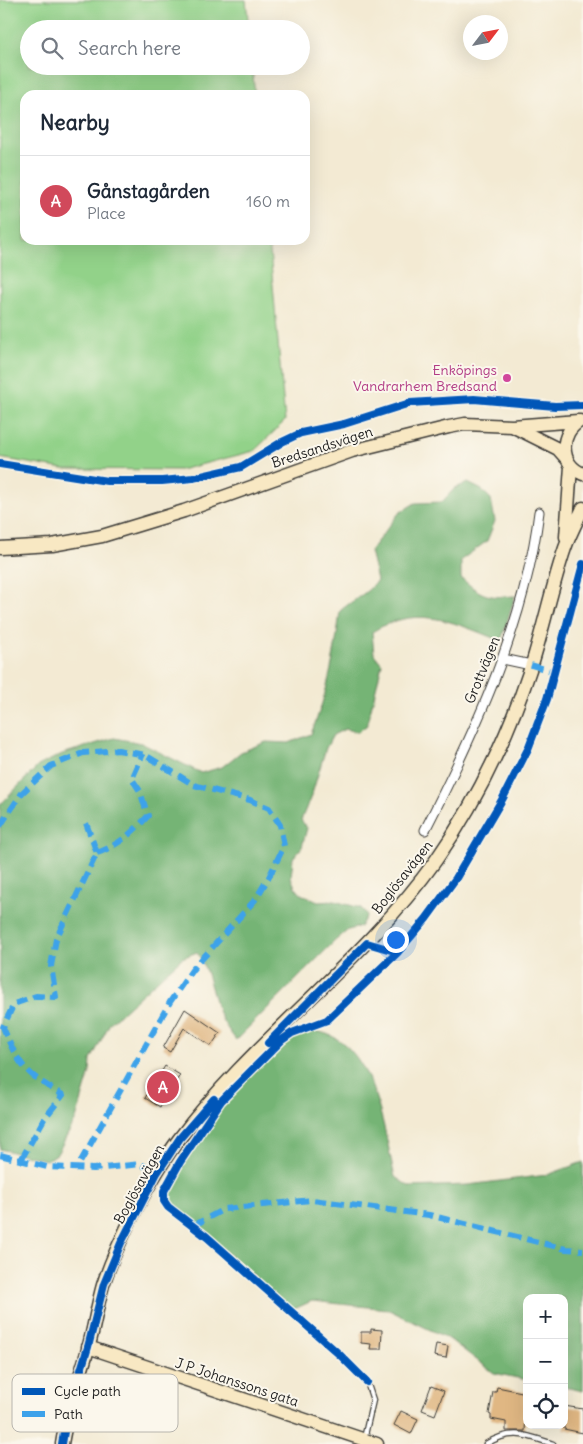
<!DOCTYPE html>
<meta charset="utf-8">
<style>
:root{--surface:#fff;--page:#f2f2f3;--text:#1f2937;--muted:#747a83;--line:#e0e1e3;--accent:#d1495b}
body{margin:0;font-family:Delius,sans-serif;background:var(--page);color:var(--text)}
.controls{position:absolute;right:15px;bottom:15px;display:grid;overflow:hidden;border-radius:10px;box-shadow:0 5px 20px #0002}
.controls button{width:45px;height:45px;display:grid;place-items:center;padding:0;border:0;border-bottom:1px solid var(--line);background:var(--surface);color:var(--text);font:25px sans-serif}
.compass{position:absolute;left:463px;top:15px;width:45px;height:45px;border-radius:50%;background:var(--surface);box-shadow:0 5px 20px #0002;rotate:58deg}
.you{position:absolute;left:395px;top:939px;width:18px;height:18px;margin:-12px;border:4px solid #fff;border-radius:50%;background:#1a73e8;box-shadow:0 0 0 8px #1a73e833}
.badge{display:grid;place-items:center;width:32px;height:32px;border-radius:50%;background:var(--accent);color:#fff;font-size:16px;font-weight:700}
.pin{position:absolute;translate:-50% -50%;border:2px solid #fff;box-shadow:0 1px 5px #0006}
.list{margin:0;padding:0;list-style:none}
h2{display:flex;justify-content:space-between;align-items:center;height:65px;margin:0;padding:0 20px;font-size:21px}
h2 small{font-size:16px;font-weight:400;color:var(--muted)}
.list li{display:grid;grid-template-columns:32px 1fr auto;gap:15px;align-items:center;box-sizing:border-box;height:90px;padding:0 20px;border-top:1px solid var(--line)}
.list b{display:block;font-size:19px;white-space:nowrap}
.list p{margin:0;font-size:16px;white-space:nowrap;color:var(--muted)}
.list em{font-size:16px;font-style:normal;color:var(--muted)}
.icon{flex:none;width:28px;height:28px;fill:none;stroke:currentColor;stroke-width:2;stroke-linecap:round;stroke-linejoin:round}
.map{position:relative;flex:none;width:583px;height:1444px;overflow:hidden}
.search{position:absolute;background:var(--surface);box-shadow:0 5px 20px #0002;left:20px;top:20px;width:290px;height:55px;display:flex;align-items:center;gap:12px;box-sizing:border-box;padding:0 18px;border-radius:28px;color:var(--muted);font-size:19px}
.panel{position:absolute;background:var(--surface);box-shadow:0 5px 20px #0002;left:20px;top:90px;width:290px;height:155px;border-radius:15px}
.map>svg:first-child{display:block}
.green{fill:#92d289;stroke:#577752}
.forest{fill:#75b475;stroke:#486848}
.building{fill:#e0b783}
.lines{fill:none;stroke-linecap:round;stroke-linejoin:round}
.lane-casing{stroke:#3c3b37;stroke-width:7}
.street-casing{stroke:#3c3b37;stroke-width:11}
.secondary-casing{stroke:#3c3b37;stroke-width:15}
.lane{stroke:#fff;stroke-width:4.5}
.street{stroke:#fff;stroke-width:9}
.secondary{stroke:#f8e8c3;stroke-width:12}
.quiet{stroke:#3da2ea;stroke-width:6;stroke-dasharray:12 6;stroke-linecap:butt}
.cycleway-casing{stroke:#fbf7ec;stroke-width:11}
.cycleway{stroke:#0057b8;stroke-width:8}
.hotel-dot{fill:#d1479c;stroke:#fbf7ec;stroke-width:2}
.labels{text-anchor:middle;dominant-baseline:central;stroke-width:4;stroke-linejoin:round;paint-order:stroke}
.hotel-label{font-size:14px;fill:#b23c85;stroke:#fbf7ec;text-anchor:end}
.street-label{font-size:14px;fill:#1c1c1c;stroke:#fbf7ec}
.key{fill:#fbf7ec;stroke:#b8b5ae;stroke-width:1}
.key-label{font-size:14px;fill:#1c1c1c}
</style>
<div class="map">
<svg width="583" height="1444" viewBox="0 0 583 1444">
<rect width="100%" height="100%" fill="#fbf7ec"/>
<filter id="ink" filterUnits="userSpaceOnUse"><feTurbulence type="fractalNoise" baseFrequency=".02" numOctaves="2"/><feDisplacementMap in="SourceGraphic" scale="10" xChannelSelector="R" yChannelSelector="G"/><feConvolveMatrix kernelMatrix="1 2 1 2 8 2 1 2 1" color-interpolation-filters="sRGB"/></filter>
<filter id="wash" filterUnits="userSpaceOnUse"><feTurbulence type="fractalNoise" baseFrequency=".0096" numOctaves="4" result="noise"/><feDisplacementMap in="SourceGraphic" scale="20" xChannelSelector="R" yChannelSelector="G"/><feGaussianBlur stdDeviation="1.12" result="paint"/><feColorMatrix in="noise" values="0 0 0 0 0 0 0 0 0 0 0 0 0 0 0 0 0 1.4 0 .05"/><feComposite in="paint" operator="in"/></filter>
<g filter="url(#wash)">
<rect width="100%" height="100%" fill="#f3ead3"/>
<path class="green" d="M0,0H246L249,29H29V66H252L255,95H25V240H269L285,421L254,451L180,470L63,469L0,458Z"/>
<path class="forest" d="M468,483L482,490L491,499L495,521L487,541L461,560V578C482,596 487,598 515,596L501,641C454,623 419,603 372,632L374,654L382,664L367,725L358,732L345,729L333,735L326,748L312,794L301,820L307,828L302,847L293,858L291,877L295,887L301,894L318,902L334,901L361,908L367,915L360,927L348,930L336,940L236,1040C229,1031 223,1023 219,1013C211,992 209,972 197,952L182,958L110,1023L91,1060L90,1072L76,1119L57,1154L46,1160L0,1149V805L38,766L62,754L114,738L141,743L201,773L222,767L241,752L266,742L289,743L311,734C328,692 335,655 340,611C352,600 369,593 377,580L370,551L399,513L415,503L442,502L455,488Z
M306,1031C373,1029 383,1128 395,1177L410,1187L468,1185L547,1175L583,1162V1391L564,1387V1298H527V1380L494,1373L449,1339L387,1309L312,1301L292,1310L167,1200V1192L171,1184L222,1103L284,1042Z"/>
<g id="blocks">
<path class="building" d="M185,1009L220,1033L211,1046L184,1028L170,1052L163,1048Z
M165,1066L180,1075L160,1107L145,1098Z
M371,1329L382,1330L381,1349H370L371,1344L361,1343V1332H371Z
M436,1344L448,1346L446,1358L434,1356Z
M431,1386L444,1391L435,1415L422,1410Z
M497,1387L527,1393L525,1431H506V1422L491,1419V1415L489,1414L493,1392H496Z
M564,1406L583,1409V1433L564,1429Z
M401,1411L418,1419L411,1434L394,1425Z"/>
</g>
</g>
<g filter="url(#ink)">
<use href="#blocks" fill-opacity="0" stroke="#3c3b37" stroke-width="1"/>
<g class="lines">
<defs>
<path id="lane" d="M364,1439L373,1400L367,1382
M486,1444C512,1428 526,1435 553,1444"/>
<path id="street" d="M503,659L531,665
M425,830C476,730 525,624 539,512"/>
<path id="secondary" d="M580,421C559,433 559,464 583,474
M512,426L558,449L566,458
M566,537L571,466
M0,548L52,545L102,536L184,511L352,451L449,427L465,424L512,426L578,421
M88,1347L377,1444
M62,1444C67,1411 79,1381 88,1349C94,1328 97,1306 103,1285C117,1242 152,1175 179,1139C255,1038 362,964 436,860C478,800 509,734 532,664C544,626 552,586 565,548C570,534 577,521 583,508"/>
</defs>
<use href="#lane" class="lane-casing"/>
<use href="#street" class="street-casing"/>
<use href="#secondary" class="secondary-casing"/>
<use href="#lane" class="lane"/>
<use href="#street" class="street"/>
<use href="#secondary" class="secondary"/>
<path class="quiet" d="M531,665L554,672
M0,826L22,793L51,766L83,753L118,750L145,755L194,785L250,800L269,808L280,825L284,846L269,877L255,900L192,970L170,1002L77,1168
M97,853C119,845 132,833 148,816L140,791L132,779L143,754
M0,1155L47,1167L94,1169L141,1164L160,1176
M21,1160L44,1119L63,1095C26,1074 19,1067 3,1027L14,1004L36,996L56,997L51,966L56,939L97,853L86,823
M193,1226L224,1209L312,1200L429,1215L566,1249L583,1250"/>
<defs>
<path id="cycleway" d="M0,464L107,481H162L193,478L241,467L282,442L301,433L344,424L410,403L474,399L555,406L583,405
M268,1043L367,943L398,952
M367,1382L340,1355L207,1237L168,1207L164,1201V1191L180,1162L221,1101L282,1040L292,1033L327,1020L398,952L426,919L456,878L503,798L528,749L547,699L583,564
M62,1444L66,1419L88,1347L104,1284L121,1243L157,1173L180,1138L214,1099"/>
</defs>
<use href="#cycleway" class="cycleway-casing"/>
<use href="#cycleway" class="cycleway"/>
</g>
</g>
<circle class="hotel-dot" cx="507" cy="378" r="5"/>
<g class="labels">
<g class="hotel-label">
<text x="497" y="370">Enköpings<tspan x="497" dy="16">Vandrarhem Bredsand</tspan></text>
</g>
<g class="street-label">
<text transform="translate(322 447) rotate(-18)">Bredsandsvägen</text>
<text transform="translate(482 670) rotate(-68)">Grottvägen</text>
<text transform="translate(402 877) rotate(-52)">Boglösavägen</text>
<text transform="translate(139 1184) rotate(-61)">Boglösavägen</text>
<text transform="translate(237 1382) rotate(18)">J P Johanssons gata</text>
</g>
</g>
<rect x="12" y="1374" width="166" height="58" rx="8" class="key"/>
<rect x="22" y="1388" width="23" height="7" fill="#0057b8"/>
<rect x="22" y="1411" width="23" height="6" fill="#3da2ea"/>
<g class="key-label">
<text x="54" y="1396">Cycle path</text>
<text x="54" y="1419">Path</text>
</g>
</svg>
<div class="controls">
<button>+</button>
<button>−</button>
<button><svg class="icon" aria-label="locate" viewBox="0 0 24 24"><circle cx="12" cy="12" r="6"/><path d="M12 2v4M12 18v4M2 12h4M18 12h4"/></svg></button>
</div>
<svg class="compass" viewBox="-18 -18 36 36"><path d="M0-13l5 13h-10z" fill="#e53935"/><path d="M0 13l5-13h-10z" fill="#747a83"/></svg>
<div class="you"></div>
<div class="pin badge" style="left:163px;top:1087px">A</div>
<div class="search"><svg class="icon" aria-label="search" viewBox="0 0 24 24"><circle cx="10" cy="10" r="6"/><path d="M15 15l6 6"/></svg>Search here</div>
<section class="panel">
<h2>Nearby<small></small></h2>
<ul class="list">
<li><span class="badge">A</span><div><b>Gånstagården</b><p>Place</p></div><em>160 m</em></li>
</ul>
</section>
</div>
